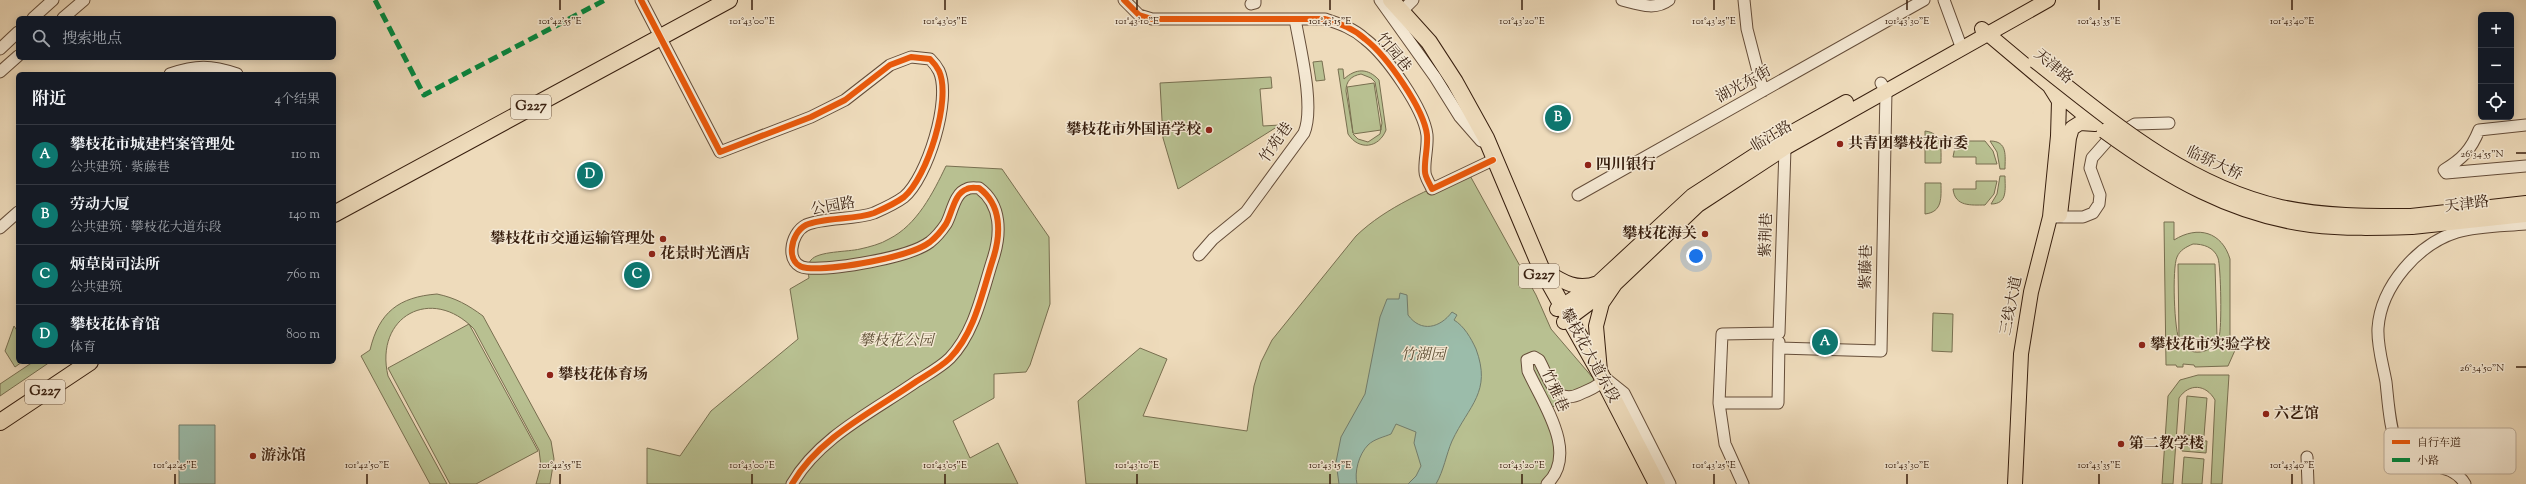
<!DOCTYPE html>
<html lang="zh">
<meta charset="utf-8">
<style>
:root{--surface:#171b24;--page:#20242c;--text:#f1f3f6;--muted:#9ea1a6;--line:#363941;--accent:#0f766e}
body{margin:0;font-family:"Sorts Mill Goudy","Noto Serif SC",serif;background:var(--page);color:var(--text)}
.controls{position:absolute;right:12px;top:12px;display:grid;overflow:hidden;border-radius:6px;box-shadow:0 2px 10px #0003}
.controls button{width:36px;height:36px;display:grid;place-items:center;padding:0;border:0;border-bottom:1px solid var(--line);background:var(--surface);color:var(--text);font:20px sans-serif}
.you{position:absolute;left:1696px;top:256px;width:14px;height:14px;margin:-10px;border:3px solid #fff;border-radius:50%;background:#1a73e8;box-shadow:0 0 0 6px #1a73e833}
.badge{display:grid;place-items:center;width:26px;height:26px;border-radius:50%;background:var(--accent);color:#fff;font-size:13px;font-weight:700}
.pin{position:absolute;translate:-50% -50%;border:2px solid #fff;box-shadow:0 1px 4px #0006}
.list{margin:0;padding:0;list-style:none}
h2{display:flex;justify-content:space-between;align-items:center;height:52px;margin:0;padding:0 16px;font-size:17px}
h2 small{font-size:13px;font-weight:400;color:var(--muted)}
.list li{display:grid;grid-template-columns:26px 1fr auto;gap:12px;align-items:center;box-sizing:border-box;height:60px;padding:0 16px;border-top:1px solid var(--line)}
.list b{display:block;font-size:15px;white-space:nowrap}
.list p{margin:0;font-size:13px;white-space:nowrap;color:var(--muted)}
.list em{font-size:13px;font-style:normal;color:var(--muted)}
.icon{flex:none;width:22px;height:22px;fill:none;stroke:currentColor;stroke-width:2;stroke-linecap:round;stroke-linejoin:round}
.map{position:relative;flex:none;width:2526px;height:484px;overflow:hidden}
.search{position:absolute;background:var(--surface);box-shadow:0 2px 10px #0003;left:16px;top:16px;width:320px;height:44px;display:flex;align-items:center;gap:10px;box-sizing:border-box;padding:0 14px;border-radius:6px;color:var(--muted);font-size:15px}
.panel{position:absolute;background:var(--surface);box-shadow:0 2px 10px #0003;left:16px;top:72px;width:320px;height:292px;border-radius:6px}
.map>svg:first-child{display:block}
.green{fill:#b8c091;stroke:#786f50;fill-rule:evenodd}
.water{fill:#9bbcaa;stroke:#737d6c}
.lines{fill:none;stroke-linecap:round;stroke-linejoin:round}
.minor-casing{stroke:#654d39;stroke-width:13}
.major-casing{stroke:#371e0e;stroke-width:16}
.highway-casing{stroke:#371e0e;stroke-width:18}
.minor{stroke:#f4e8d3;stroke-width:11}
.major{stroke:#eedbbb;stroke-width:14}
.highway{stroke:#eedbbb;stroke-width:16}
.major-bridge-casing{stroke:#371e0e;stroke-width:16;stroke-linecap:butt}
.major-bridge{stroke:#eedbbb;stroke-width:14}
.quiet{stroke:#00873e;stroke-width:5;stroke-dasharray:10 5;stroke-linecap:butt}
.cycleway-casing{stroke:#f4e8d3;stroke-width:8}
.cycleway{stroke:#e8590c;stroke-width:6}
.ticks{fill:none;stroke:#371e0e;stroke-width:1.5}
.poi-dot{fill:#8f2418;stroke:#f4e8d3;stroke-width:1.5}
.labels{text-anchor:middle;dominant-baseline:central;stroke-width:3;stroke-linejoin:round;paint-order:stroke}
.shield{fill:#f4e8d3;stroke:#705b49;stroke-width:1}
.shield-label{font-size:14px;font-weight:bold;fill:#371e0e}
.street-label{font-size:15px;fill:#371e0e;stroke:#f4e8d3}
.poi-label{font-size:15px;font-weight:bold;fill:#371e0e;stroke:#f4e8d3;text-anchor:start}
.park-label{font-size:15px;font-style:italic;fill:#5e4f35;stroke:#f4e8d3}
.key{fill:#f4e8d3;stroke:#bbab98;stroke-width:1}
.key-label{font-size:11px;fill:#371e0e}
.ticks-label{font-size:10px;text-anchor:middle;fill:#371e0e;stroke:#f4e8d3;stroke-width:3;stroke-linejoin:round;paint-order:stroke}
</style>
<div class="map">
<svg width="2526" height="484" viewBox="0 0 2526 484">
<rect width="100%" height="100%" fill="#eedbbb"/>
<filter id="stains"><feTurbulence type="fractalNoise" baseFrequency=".005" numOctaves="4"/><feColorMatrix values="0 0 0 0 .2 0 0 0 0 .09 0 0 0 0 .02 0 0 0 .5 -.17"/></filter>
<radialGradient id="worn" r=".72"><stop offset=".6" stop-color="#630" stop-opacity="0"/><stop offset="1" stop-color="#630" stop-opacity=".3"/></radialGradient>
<path class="green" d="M1322,61L1325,80L1316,81L1313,62Z
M1338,69H1343L1344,79C1356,68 1368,68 1379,80L1386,130C1379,148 1359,151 1348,134ZM1361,74L1371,78L1375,82L1382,123L1380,134L1368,142L1358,139L1353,134L1381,130L1374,83L1347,87L1353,133L1346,91C1346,81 1351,76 1361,74Z
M1271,77L1272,88L1260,89L1263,126L1280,125L1178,189L1163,138L1160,83Z
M1925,131C1943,133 1941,149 1941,163H1925Z
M1962,141H1985L1993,151L1997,164H1976V157H1953L1955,147Z
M1990,141C2008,141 2005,156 2005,169H2000L1997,152Z
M946,166L1002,169L1049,237L1050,304L1030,365L1026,372L994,374V398L953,421L970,458L998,443L1018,484H647V448L680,456L711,411L798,339L790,289L809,278C808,272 806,266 811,260C818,251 848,252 860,249C869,247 881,244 889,239C917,225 933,193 946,166Z
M1468,172L1536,295L1551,329L1599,385L1566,399L1546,411L1560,442L1547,484H1086L1078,401L1140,348L1167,359L1143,416L1247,431L1254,386L1261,362L1272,340L1356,236C1387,206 1429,190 1468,172Z
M2000,176H2005C2005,189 2008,204 1991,204L1997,194Z
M1976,181H1997L1994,194L1985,205C1971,205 1955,207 1953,189H1976Z
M1925,183H1941C1941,197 1943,212 1925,214Z
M2164,222H2174V240C2198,225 2222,232 2230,259V340L2236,348L2228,366L2195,367L2194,365L2183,364V367H2177L2176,365H2166ZM2193,244C2203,244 2214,247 2218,258C2221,267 2222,329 2219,337C2216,345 2209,351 2200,352C2192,353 2184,349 2180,342C2174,332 2172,268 2177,257C2180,250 2186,247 2193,244Z
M2178,264H2215L2217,338L2179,339Z
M437,294C456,298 468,305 483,316L551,441L554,459L550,484H536L541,466L539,450L474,329C432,285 374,316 388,376L447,484H430L361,356L370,350C379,312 399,297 437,294Z
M1933,313L1953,314L1952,352L1932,351Z
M469,324L538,451L476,484H450L388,368Z
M14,326L18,332V362H22L15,367L5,351Z
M33,362H50L0,396V384Z
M2198,375H2229L2222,484H2211L2215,400C2206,384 2189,383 2179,398L2173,484H2162L2168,396L2180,380Z
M2187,396L2207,398L2204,436L2184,435Z
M2183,440L2207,441L2206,453L2182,451Z
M2184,457L2204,459L2202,484H2182Z"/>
<path class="water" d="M1400,293L1407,295L1408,315C1421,333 1440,328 1452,312L1457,315L1454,320C1464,326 1471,338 1476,349C1492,392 1469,405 1452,441C1446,455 1444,470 1436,484H1408L1416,476L1421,466L1414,443L1416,432L1396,424L1391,434C1384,437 1374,439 1368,445C1359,454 1354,472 1357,484H1339L1336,462L1341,437L1365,394L1380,317L1387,299H1399Z
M179,425H215V484H179Z"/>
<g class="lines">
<defs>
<path id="minor" d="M641,0L720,152L811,117L845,100L890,65L911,57L930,59C933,62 937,67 939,71C952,99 927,178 904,197C896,203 883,209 874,213C855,220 823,217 806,225C790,233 784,266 807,268C833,270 909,258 930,242C935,238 942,230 946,224C952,214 954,193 967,189C970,187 975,188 979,188C1002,205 1001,234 993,259C982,293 975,332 950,358C941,367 928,374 917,381C874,411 819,437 792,484
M1124,0L1139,15L1152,19H1325C1340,24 1353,28 1365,39C1387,56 1424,109 1427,135C1428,148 1424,160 1425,172C1425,177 1430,184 1432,189L1493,160
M1380,0L1435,77L1460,117L1481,141
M1622,0C1638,4 1655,11 1669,0
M1744,0L1747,29L1763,91
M1944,0L1962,49
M1251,4L1255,3V0
M1406,7L1413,0
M33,18L53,0
M63,18L84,0
M0,49L18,32
M0,72L18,56
M170,74C196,65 211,65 237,74
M2526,125L2479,130C2471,150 2462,159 2444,170L2446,173L2526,166
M1578,195L1924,0
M2051,217H2083L2093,213L2099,204L2100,195L2090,168L2092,158L2107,141L2135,124L2169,123
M0,228L18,212
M1199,255L1213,239L1246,212L1304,133C1315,107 1300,48 1295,19
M1779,348L1881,351L1886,91L1881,83
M1604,377L1624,393L1670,484
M1719,403H1778L1779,342
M2307,457L2308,484
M1547,484C1579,453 1543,404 1528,371L1527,360L1534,357L1539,360C1550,380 1555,407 1582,393C1590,390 1597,386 1604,381
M1743,484L1725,444L1719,403L1722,334L1779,333L1785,148L1782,143
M2465,484C2451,459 2416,471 2400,450C2390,437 2388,399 2386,382C2383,365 2377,346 2378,328C2381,286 2418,244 2457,232C2478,226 2504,226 2526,224"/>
<path id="major" d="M1982,29L2095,124
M2060,215L2069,138L2072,128L2080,123L2095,124
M2411,216L2526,203
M2412,227L2526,215
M1541,268C1560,280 1575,292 1598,283L1692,196L1780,139L1846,102
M1557,309L1593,286
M1564,322L1607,290
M1600,371L1596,326L1602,303L1615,284L1698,205L1785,148L2048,0
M2015,484L2021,354L2031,292L2050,217L2058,136L2059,101L2049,85"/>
<path id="highway" d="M1391,0L1429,42L1455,82L1486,138L1541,268L1600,373L1657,484
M334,214L729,0
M0,422L90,362"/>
</defs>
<use href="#minor" class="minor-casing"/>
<use href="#major" class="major-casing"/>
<use href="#highway" class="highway-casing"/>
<use href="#minor" class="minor"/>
<use href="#major" class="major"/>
<use href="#highway" class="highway"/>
<defs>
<path id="major-bridge" d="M2035,61C2110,120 2185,185 2281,207C2323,216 2368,216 2411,216
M2104,131C2167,177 2232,215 2311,225C2345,229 2378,228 2412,227"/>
</defs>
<use href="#major-bridge" class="major-bridge-casing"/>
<use href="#major-bridge" class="major-bridge"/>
<path class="quiet" d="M375,0L424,95L605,0"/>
<defs>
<path id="cycleway" d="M641,0L720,152L811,117L845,100L890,65L911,57L930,59C933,62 937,67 939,71C952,99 927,178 904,197C896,203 883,209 874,213C855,220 823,217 806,225C790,233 784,266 807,268C833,270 909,258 930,242C935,238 942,230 946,224C952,214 954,193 967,189C970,187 975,188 979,188C1002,205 1001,234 993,259C982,293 975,332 950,358C941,367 928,374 917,381C874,411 819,437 792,484
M1124,0L1139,15L1152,19H1325C1340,24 1353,28 1365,39C1387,56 1424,109 1427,135C1428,148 1424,160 1425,172C1425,177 1430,184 1432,189L1493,160"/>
</defs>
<use href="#cycleway" class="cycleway-casing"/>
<use href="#cycleway" class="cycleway"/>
</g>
<path class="ticks" d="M560,0V10M752,0V10M945,0V10M1137,0V10M1330,0V10M1522,0V10M1714,0V10M1907,0V10M2099,0V10M2292,0V10M2516,153H2526M2516,367H2526M175,474V484M367,474V484M560,474V484M752,474V484M945,474V484M1137,474V484M1330,474V484M1522,474V484M1714,474V484M1907,474V484M2099,474V484M2292,474V484"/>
<g class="poi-dot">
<circle cx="1209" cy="130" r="4"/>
<circle cx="1840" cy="144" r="4"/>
<circle cx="1588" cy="165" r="4"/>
<circle cx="1705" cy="234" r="4"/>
<circle cx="663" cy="239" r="4"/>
<circle cx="652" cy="254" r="4"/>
<circle cx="2142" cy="345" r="4"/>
<circle cx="550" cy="375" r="4"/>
<circle cx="2266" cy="414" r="4"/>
<circle cx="2121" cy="444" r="4"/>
<circle cx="253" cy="456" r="4"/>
</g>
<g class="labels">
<g class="shield">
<rect x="511" y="95" width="40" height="24" rx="3"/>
<rect x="1519" y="264" width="40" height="24" rx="3"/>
<rect x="25" y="380" width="40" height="24" rx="3"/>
</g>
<g class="shield-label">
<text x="531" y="107">G227</text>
<text x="1539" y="276">G227</text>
<text x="45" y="392">G227</text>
</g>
<g class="street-label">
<text transform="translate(1393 53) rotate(51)">竹园巷</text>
<text transform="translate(2053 67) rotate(40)">天津路</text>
<text transform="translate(1744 85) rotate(-29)">湖光东街</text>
<text transform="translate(1772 137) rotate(-31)">临江路</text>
<text transform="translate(1277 143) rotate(-55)">竹苑巷</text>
<text transform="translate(2214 164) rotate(25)">临骄大桥</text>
<text transform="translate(2467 205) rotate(-7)">天津路</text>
<text transform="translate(833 207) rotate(-10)">公园路</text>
<text transform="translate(1767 235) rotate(-88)">紫荆巷</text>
<text transform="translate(1867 267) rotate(-89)">紫藤巷</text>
<text transform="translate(2012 306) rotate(-79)">三线大道</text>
<text transform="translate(1589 356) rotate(61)">攀枝花大道东段</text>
<text transform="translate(1554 391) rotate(66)">竹雅巷</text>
</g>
<g class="poi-label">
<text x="1201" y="130" text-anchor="end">攀枝花市外国语学校</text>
<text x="1848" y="144">共青团攀枝花市委</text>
<text x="1596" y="165">四川银行</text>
<text x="1697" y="234" text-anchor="end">攀枝花海关</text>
<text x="655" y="239" text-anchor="end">攀枝花市交通运输管理处</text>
<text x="660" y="254">花景时光酒店</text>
<text x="2150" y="345">攀枝花市实验学校</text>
<text x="558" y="375">攀枝花体育场</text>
<text x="2274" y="414">六艺馆</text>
<text x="2129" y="444">第二教学楼</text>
<text x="261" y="456">游泳馆</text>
</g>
<g class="park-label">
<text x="896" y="341">攀枝花公园</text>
<text x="1423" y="355">竹湖园</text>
</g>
</g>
<rect x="2384" y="428" width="132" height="46" rx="6" class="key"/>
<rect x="2392" y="440" width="18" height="4" fill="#e8590c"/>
<rect x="2392" y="458" width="18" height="4" fill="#00873e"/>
<g class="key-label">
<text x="2417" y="446">自行车道</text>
<text x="2417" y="464">小路</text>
</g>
<g class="ticks-label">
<text x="560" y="24">101°42'55"E</text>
<text x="752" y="24">101°43'00"E</text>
<text x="945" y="24">101°43'05"E</text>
<text x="1137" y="24">101°43'10"E</text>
<text x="1330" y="24">101°43'15"E</text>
<text x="1522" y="24">101°43'20"E</text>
<text x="1714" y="24">101°43'25"E</text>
<text x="1907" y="24">101°43'30"E</text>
<text x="2099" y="24">101°43'35"E</text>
<text x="2292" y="24">101°43'40"E</text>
<text x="2482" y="157">26°34'55"N</text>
<text x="2482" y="371">26°34'50"N</text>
<text x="175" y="468">101°42'45"E</text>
<text x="367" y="468">101°42'50"E</text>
<text x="560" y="468">101°42'55"E</text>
<text x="752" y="468">101°43'00"E</text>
<text x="945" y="468">101°43'05"E</text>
<text x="1137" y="468">101°43'10"E</text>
<text x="1330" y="468">101°43'15"E</text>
<text x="1522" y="468">101°43'20"E</text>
<text x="1714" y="468">101°43'25"E</text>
<text x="1907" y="468">101°43'30"E</text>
<text x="2099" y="468">101°43'35"E</text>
<text x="2292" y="468">101°43'40"E</text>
</g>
<rect width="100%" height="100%" filter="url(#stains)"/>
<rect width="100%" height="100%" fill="url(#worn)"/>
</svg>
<div class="controls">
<button>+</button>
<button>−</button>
<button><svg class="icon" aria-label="locate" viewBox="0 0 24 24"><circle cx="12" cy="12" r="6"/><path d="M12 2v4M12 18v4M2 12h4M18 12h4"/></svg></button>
</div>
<div class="you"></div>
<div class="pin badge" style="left:1825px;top:342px">A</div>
<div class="pin badge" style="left:1558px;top:118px">B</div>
<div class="pin badge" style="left:637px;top:275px">C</div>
<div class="pin badge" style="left:590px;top:175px">D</div>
<div class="search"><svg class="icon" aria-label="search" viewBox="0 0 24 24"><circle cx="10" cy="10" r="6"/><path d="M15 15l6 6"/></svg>搜索地点</div>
<section class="panel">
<h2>附近<small>4个结果</small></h2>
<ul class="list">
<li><span class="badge">A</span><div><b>攀枝花市城建档案管理处</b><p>公共建筑 · 紫藤巷</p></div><em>110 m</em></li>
<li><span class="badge">B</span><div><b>劳动大厦</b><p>公共建筑 · 攀枝花大道东段</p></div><em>140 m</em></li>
<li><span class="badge">C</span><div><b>炳草岗司法所</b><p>公共建筑</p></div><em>760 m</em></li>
<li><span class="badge">D</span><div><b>攀枝花体育馆</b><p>体育</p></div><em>800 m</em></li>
</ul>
</section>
</div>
